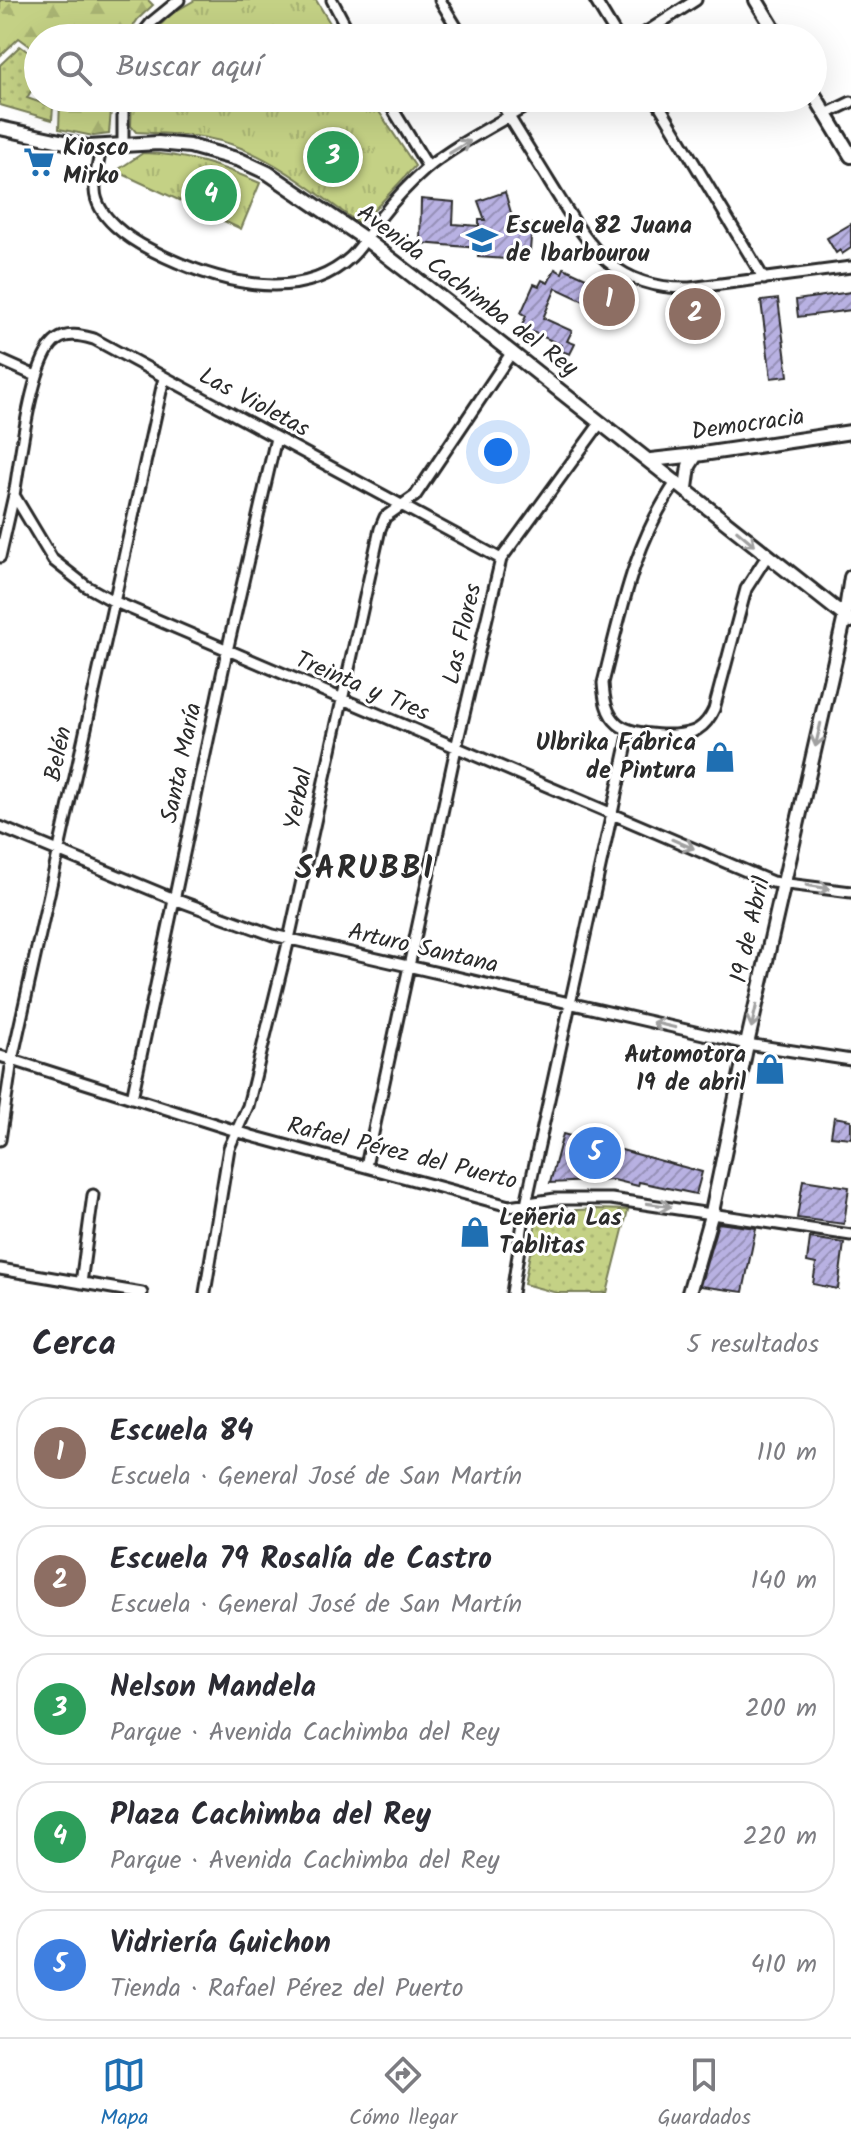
<!DOCTYPE html>
<html lang="es">
<meta charset="utf-8">
<style>
:root{--surface:#fff;--page:#f7f7f7;--text:#2b2b33;--muted:#7c7c81;--line:#e1e1e2;--accent:#1f6fb2}
body{margin:0;font-family:Kalam,sans-serif;background:var(--page);color:var(--text)}
.you{position:absolute;left:498px;top:452px;width:28px;height:28px;margin:-20px;border:6px solid #fff;border-radius:50%;background:#1a73e8;box-shadow:0 0 0 12px #1a73e833}
.badge{display:grid;place-items:center;width:52px;height:52px;border-radius:50%;background:var(--accent);color:#fff;font-size:26px;font-weight:700}
.pin{position:absolute;translate:-50% -50%;border:4px solid #fff;box-shadow:0 2px 8px #0006}
.list{margin:0;padding:0;list-style:none}
h2{display:flex;justify-content:space-between;align-items:center;height:104px;margin:0;padding:0 32px;font-size:34px}
h2 small{font-size:26px;font-weight:400;color:var(--muted)}
.list li{display:grid;grid-template-columns:52px 1fr auto;gap:24px;align-items:center;box-sizing:border-box;height:112px;margin:0 16px 16px;padding:0 16px;border:2px solid var(--line);border-radius:32px}
.list b{display:block;font-size:30px;white-space:nowrap}
.list p{margin:0;font-size:26px;white-space:nowrap;color:var(--muted)}
.list em{font-size:26px;font-style:normal;color:var(--muted)}
.icon{flex:none;width:44px;height:44px;fill:none;stroke:currentColor;stroke-width:2;stroke-linecap:round;stroke-linejoin:round}
.map{position:relative;flex:none;width:851px;height:1293px;overflow:hidden}
.search{position:absolute;background:var(--surface);box-shadow:0 8px 32px #0002;left:24px;right:24px;top:24px;height:88px;display:flex;align-items:center;gap:20px;box-sizing:border-box;padding:0 28px;border-radius:44px;color:var(--muted);font-size:30px}
.sheet{height:744px;background:var(--surface)}
nav{display:flex;justify-content:space-around;align-items:center;box-sizing:border-box;height:112px;border-top:2px solid var(--line);background:var(--surface);font-size:22px;color:var(--muted)}
nav a{display:grid;justify-items:center;gap:4px}
nav .on{color:var(--accent)}
.map>svg:first-child{display:block}
.grass{fill:url(#grass-dots);stroke:#787e58;stroke-width:2}
.forest{fill:url(#forest-firs);stroke:#787e58;stroke-width:2}
.park{fill:url(#park-tufts);stroke:#787e58;stroke-width:2}
.building{fill:url(#building-hatch);stroke:#2b2b2b;stroke-width:2}
.lines{fill:none;stroke-linecap:round;stroke-linejoin:round}
.street-casing{stroke:#2b2b2b;stroke-width:15}
.secondary-casing{stroke:#2b2b2b;stroke-width:18}
.street{stroke:#fff;stroke-width:9}
.secondary{stroke:#fff;stroke-width:12}
.oneway{stroke:#a0a0a0}
.labels{text-anchor:middle;dominant-baseline:central;stroke-width:6;stroke-linejoin:round;paint-order:stroke}
.poi-label{font-size:24px;font-weight:bold;fill:#2b2b2b;stroke:#fff;text-anchor:start}
.street-label{font-size:24px;fill:#2b2b2b;stroke:#fff}
.district-label{font-size:32px;font-weight:bold;letter-spacing:2px;fill:#2b2b2b;stroke:#fff}
</style>
<div class="map">
<svg width="851" height="1293" viewBox="0 0 851 1293">
<defs>
<pattern id="grass-dots" width="8" height="8" patternUnits="userSpaceOnUse" patternTransform="scale(2)"><rect width="8" height="8" fill="#c4d185"/><path d="M2 2h.1M6 6h.1" fill="none" stroke="#a9b473" stroke-width="1.8" stroke-linecap="round"/></pattern>
<pattern id="forest-firs" width="22" height="20" patternUnits="userSpaceOnUse" patternTransform="scale(2)"><rect width="22" height="20" fill="#c4d185"/><path d="M5 1l3.5 6h-7zM16 11l3.5 6h-7z" fill="#a9b473"/></pattern>
<pattern id="park-tufts" width="24" height="20" patternUnits="userSpaceOnUse" patternTransform="scale(2)"><rect width="24" height="20" fill="#c4d185"/><path d="M3 7l-1-3M5 7V3M7 7l1-3M15 17l-1-3M17 17v-4M19 17l1-3" fill="none" stroke="#a9b473"/></pattern>
<pattern id="building-hatch" width="6" height="6" patternUnits="userSpaceOnUse" patternTransform="scale(2)"><rect width="6" height="6" fill="#b8b1e2"/><path d="M-1 1l2-2M0 6l6-6M5 7l2-2" fill="none" stroke="#9690b7"/></pattern>
</defs>
<rect width="100%" height="100%" fill="#fff"/>
<filter id="ink" filterUnits="userSpaceOnUse"><feTurbulence type="fractalNoise" baseFrequency=".0125" numOctaves="2"/><feDisplacementMap in="SourceGraphic" scale="16" xChannelSelector="R" yChannelSelector="G"/><feConvolveMatrix kernelMatrix="1 2 1 2 8 2 1 2 1" color-interpolation-filters="sRGB"/></filter>
<g filter="url(#ink)">
<path class="grass" d="M20,46L38,59V79L27,98L53,107L52,120L0,105V65Z
M597,1209L628,1210L607,1293H557L524,1284L538,1212Z"/>
<path class="forest" d="M0,0H148L153,5L138,19L125,38H38V52L19,38L0,56Z
M47,98H112L109,134L93,136L59,129L60,101Z"/>
<path class="park" d="M195,0H316L339,38H148L171,14Z
M132,98H370L415,166L363,222H357C320,196 283,165 241,148C208,134 171,134 136,132L131,126Z
M143,153C185,154 222,166 260,183L241,229L116,171Z"/>
<path class="building" d="M505,192L514,223L532,224L530,251L507,250L506,259L478,257L479,248L420,243L421,199L454,202L453,224L479,226V220H485L478,201Z
M851,224V248L842,254L840,250L836,253L827,238Z
M564,268L599,284L597,288L622,299L620,303L628,306L623,317L615,314L614,318L600,312L601,309L556,288L543,318L572,331L567,341L575,344L570,354L559,350L561,345L533,332L530,339L518,334L526,316L521,313L534,284L539,286L542,280L548,283L555,269L562,273Z
M851,292V310L798,317L796,300Z
M778,299L788,376L771,378L761,301Z
M834,1117L851,1120V1138L831,1136Z
M563,1134L702,1172L696,1194L639,1182L638,1186L614,1180L550,1183Z
M803,1180L849,1187L844,1224L797,1218Z
M718,1223L756,1228L743,1292L700,1286Z
M810,1238L844,1243L838,1289L813,1284L816,1264L807,1262Z"/>
<g class="lines">
<defs>
<path id="street" d="M332,0L352,38
M440,0L463,38
M595,0L618,38
M139,38L152,22L179,0
M637,38L696,0
M386,98L428,167
M498,98C515,127 533,155 550,183C587,242 611,290 690,288L851,267
M655,98L764,279
M826,114L851,102
M123,145V98
M101,148C99,161 94,177 95,190C96,217 129,239 151,250C208,279 297,308 351,257C363,246 371,230 380,218C394,200 409,184 426,169C457,143 505,120 540,98
M0,360L36,376
M677,481C634,542 621,612 603,683C604,698 606,714 618,724C632,736 683,739 698,729C706,724 710,718 714,709L746,589L767,556
M0,557L14,495
M501,559L94,339C82,336 68,332 57,340C31,357 20,462 14,495L53,560L86,586L113,601L772,882L851,892
M0,827L174,899L273,935L747,1044L851,1060
M0,1056L252,1136L509,1206L555,1199H611L851,1235
M132,1098L227,651L276,438
M0,1140L12,1060L164,378
M366,1166L456,748L501,559L601,422
M0,1269L142,1293
M81,1283L93,1195
M205,1293L229,1148L248,1106L289,939L380,529L385,517L415,496L512,352
M512,1293L526,1204L630,731"/>
<path id="secondary" d="M756,0L779,38
M813,93L851,156
M0,128L88,147L158,143L190,146L240,160L268,173L365,239L493,338L851,621
M651,460L696,455L851,432
M686,488L689,466L696,455
M689,1293L712,1212L747,1044L845,616L851,577"/>
</defs>
<use href="#street" class="street-casing"/>
<use href="#secondary" class="secondary-casing"/>
<use href="#street" class="street"/>
<use href="#secondary" class="secondary"/>
</g>
<defs><path id="oneway-shaft" d="M-6 0H5M1.5-3L5.5 0L1.5 3" fill="none" stroke-width="1.6" stroke-linecap="round" stroke-linejoin="round" transform="scale(2)"/></defs>
<g class="oneway">
<use href="#oneway-shaft" transform="translate(460 147) rotate(-31)"/>
<use href="#oneway-shaft" transform="translate(746 538) rotate(40)"/>
<use href="#oneway-shaft" transform="translate(818 735) rotate(103)"/>
<use href="#oneway-shaft" transform="translate(683 844) rotate(23)"/>
<use href="#oneway-shaft" transform="translate(818 887) rotate(9)"/>
<use href="#oneway-shaft" transform="translate(754 1016) rotate(103)"/>
<use href="#oneway-shaft" transform="translate(664 1025) rotate(-167)"/>
<use href="#oneway-shaft" transform="translate(659 1205) rotate(8)"/>
</g>
</g>
<defs>
<symbol id="supermarket-bare" viewBox="-9 -9 18 18"><path d="M-6-5.5h2.5l.6 2H6L4.5 2H-2.5L-4.4-4H-6ZM-1.5 3.2a1.3 1.3 0 1 0 .1 0ZM3 3.2a1.3 1.3 0 1 0 .1 0Z" fill="#1f6fb2" stroke="#fff" stroke-width="2.5" paint-order="stroke"/></symbol>
<symbol id="school-bare" viewBox="-9 -9 18 18"><path d="M0-5L7-2L0 1L-7-2ZM-4 1L0 2.5L4 1V4Q0 6-4 4Z" fill="#1f6fb2" stroke="#fff" stroke-width="2.5" paint-order="stroke"/></symbol>
<symbol id="shop-bare" viewBox="-9 -9 18 18"><path d="M-5-2.5h2.3a2.7 3.5 0 0 1 5.4 0H5L5.5 6h-11ZM-1.5-2.5h3a1.5 2.3 0 0 0-3 0Z" fill="#1f6fb2" stroke="#fff" stroke-width="2.5" paint-order="stroke"/></symbol>
</defs>
<g fill-rule="evenodd">
<use href="#supermarket-bare" x="17" y="140" width="44" height="44"/>
<use href="#school-bare" x="460" y="218" width="44" height="44"/>
<use href="#shop-bare" x="698" y="735" width="44" height="44"/>
<use href="#shop-bare" x="748" y="1047" width="44" height="44"/>
<use href="#shop-bare" x="453" y="1210" width="44" height="44"/>
</g>
<g class="labels">
<g class="poi-label">
<text x="63" y="148">Kiosco<tspan x="63" dy="28">Mirko</tspan></text>
<text x="506" y="226">Escuela 82 Juana<tspan x="506" dy="28">de Ibarbourou</tspan></text>
<text x="696" y="743" text-anchor="end">Ulbrika Fábrica<tspan x="696" dy="28">de Pintura</tspan></text>
<text x="746" y="1055" text-anchor="end">Automotora<tspan x="746" dy="28">19 de abril</tspan></text>
<text x="499" y="1218">Leñeria Las<tspan x="499" dy="28">Tablitas</tspan></text>
</g>
<g class="street-label">
<text transform="translate(467 291) rotate(37)">Avenida Cachimba del Rey</text>
<text transform="translate(254 403) rotate(28)">Las Violetas</text>
<text transform="translate(748 425) rotate(-8)">Democracia</text>
<text transform="translate(463 634) rotate(-77)">Las Flores</text>
<text transform="translate(362 687) rotate(23)">Treinta y Tres</text>
<text transform="translate(59 754) rotate(-78)">Belén</text>
<text transform="translate(182 763) rotate(-78)">Santa María</text>
<text transform="translate(299 799) rotate(-78)">Yerbal</text>
<text transform="translate(751 930) rotate(-77)">19 de Abril</text>
<text transform="translate(423 949) rotate(13)">Arturo Santana</text>
<text transform="translate(402 1154) rotate(14)">Rafael Pérez del Puerto</text>
</g>
<g class="district-label">
<text x="365" y="869">SARUBBI</text>
</g>
</g>
</svg>
<div class="you"></div>
<div class="pin badge" style="left:609px;top:300px;background:#8d6e63">1</div>
<div class="pin badge" style="left:695px;top:314px;background:#8d6e63">2</div>
<div class="pin badge" style="left:333px;top:157px;background:#2e9e5b">3</div>
<div class="pin badge" style="left:211px;top:195px;background:#2e9e5b">4</div>
<div class="pin badge" style="left:595px;top:1153px;background:#3f7fe0">5</div>
<div class="search"><svg class="icon" aria-label="search" viewBox="0 0 24 24"><circle cx="10" cy="10" r="6"/><path d="M15 15l6 6"/></svg>Buscar aquí</div>
</div>
<section class="sheet">
<h2>Cerca<small>5 resultados</small></h2>
<ul class="list">
<li><span class="badge" style="background:#8d6e63">1</span><div><b>Escuela 84</b><p>Escuela · General José de San Martín</p></div><em>110 m</em></li>
<li><span class="badge" style="background:#8d6e63">2</span><div><b>Escuela 79 Rosalía de Castro</b><p>Escuela · General José de San Martín</p></div><em>140 m</em></li>
<li><span class="badge" style="background:#2e9e5b">3</span><div><b>Nelson Mandela</b><p>Parque · Avenida Cachimba del Rey</p></div><em>200 m</em></li>
<li><span class="badge" style="background:#2e9e5b">4</span><div><b>Plaza Cachimba del Rey</b><p>Parque · Avenida Cachimba del Rey</p></div><em>220 m</em></li>
<li><span class="badge" style="background:#3f7fe0">5</span><div><b>Vidriería Guichon</b><p>Tienda · Rafael Pérez del Puerto</p></div><em>410 m</em></li>
</ul>
</section>
<nav>
<a class="on"><svg class="icon" aria-label="map" viewBox="0 0 24 24"><path d="M3 6l6-2 6 2 6-2v14l-6 2-6-2-6 2zM9 4v14M15 6v14"/></svg>Mapa</a>
<a><svg class="icon" aria-label="directions" viewBox="0 0 24 24"><path d="M12 3l9 9-9 9-9-9zM9 14v-3h6M13 9l2 2-2 2"/></svg>Cómo llegar</a>
<a><svg class="icon" aria-label="saved" viewBox="0 0 24 24"><path d="M7 4h10v16l-5-4-5 4z"/></svg>Guardados</a>
</nav>
